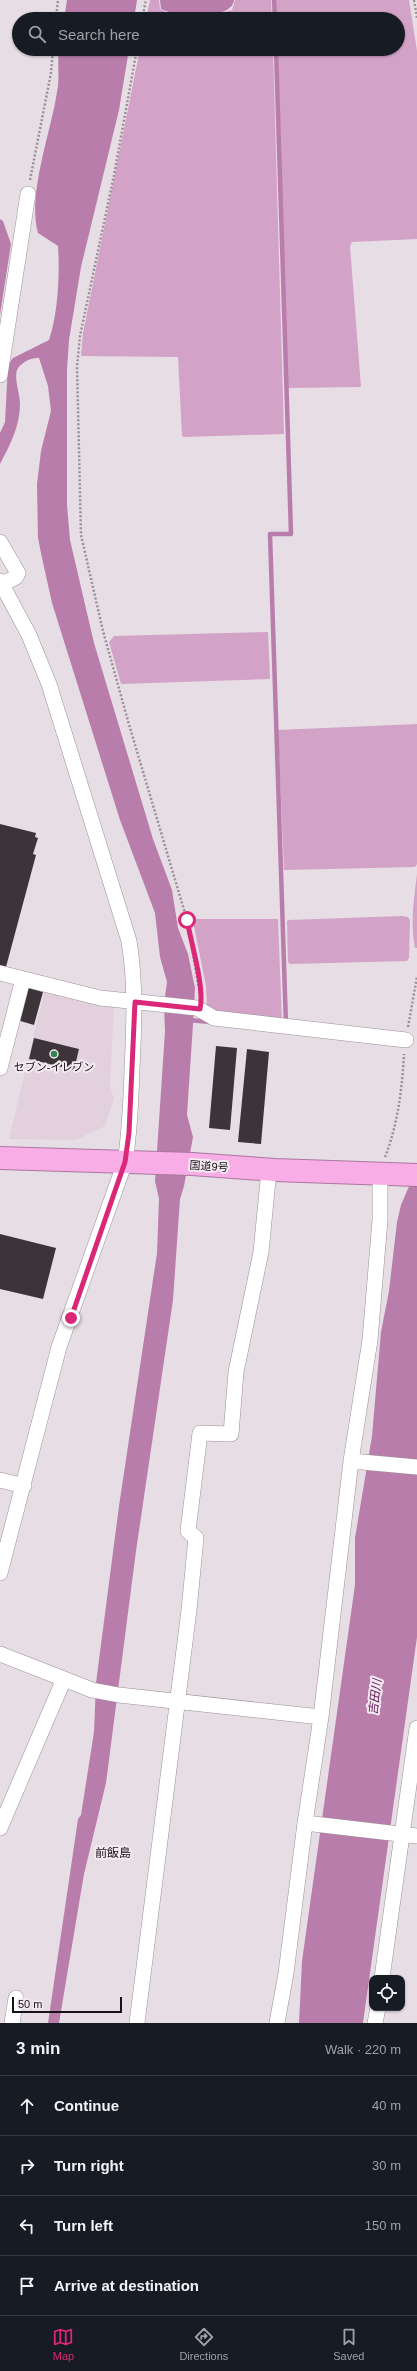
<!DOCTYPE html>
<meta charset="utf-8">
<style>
:root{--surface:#171b24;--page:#20242c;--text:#f1f3f6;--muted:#9ea1a6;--line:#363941;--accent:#db2777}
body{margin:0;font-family:Arial,"Noto Sans JP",sans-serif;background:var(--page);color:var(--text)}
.controls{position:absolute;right:12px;bottom:12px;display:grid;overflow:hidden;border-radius:8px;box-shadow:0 1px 3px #0004}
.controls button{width:36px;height:36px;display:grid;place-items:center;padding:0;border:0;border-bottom:1px solid var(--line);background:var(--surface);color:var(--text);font:20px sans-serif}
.scale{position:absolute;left:12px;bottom:10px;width:110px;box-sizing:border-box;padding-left:4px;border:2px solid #161315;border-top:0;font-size:11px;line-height:14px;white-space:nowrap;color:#161315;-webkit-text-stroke:3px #f5eaf2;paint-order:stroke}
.stop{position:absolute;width:12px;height:12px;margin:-9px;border:3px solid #db2777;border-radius:50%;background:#fff}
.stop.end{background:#db2777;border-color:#fff;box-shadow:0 1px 4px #0008}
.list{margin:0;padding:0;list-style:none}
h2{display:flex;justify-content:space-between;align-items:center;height:52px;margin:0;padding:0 16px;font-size:17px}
h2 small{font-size:13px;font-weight:400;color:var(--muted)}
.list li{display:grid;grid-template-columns:26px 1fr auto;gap:12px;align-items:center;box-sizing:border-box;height:60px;padding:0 16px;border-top:1px solid var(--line)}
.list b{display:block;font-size:15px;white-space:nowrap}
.list em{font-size:13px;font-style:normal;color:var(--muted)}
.icon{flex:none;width:22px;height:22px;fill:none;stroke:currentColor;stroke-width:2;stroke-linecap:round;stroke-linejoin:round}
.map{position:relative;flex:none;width:417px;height:2023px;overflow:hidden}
.search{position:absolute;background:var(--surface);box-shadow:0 1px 3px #0004;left:12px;right:12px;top:12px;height:44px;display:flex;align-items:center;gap:10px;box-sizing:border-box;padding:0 14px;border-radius:22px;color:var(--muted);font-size:15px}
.sheet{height:292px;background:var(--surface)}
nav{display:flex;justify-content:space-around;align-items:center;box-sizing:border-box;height:56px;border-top:1px solid var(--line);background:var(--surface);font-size:11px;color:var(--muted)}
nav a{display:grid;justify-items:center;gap:2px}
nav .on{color:var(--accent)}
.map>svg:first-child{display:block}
.built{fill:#e2d1dd}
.green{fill:#d3a2c7}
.water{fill:#b97dab}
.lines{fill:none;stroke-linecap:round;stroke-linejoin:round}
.stream{stroke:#b97dab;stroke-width:4.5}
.building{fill:#3d343a}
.minor-casing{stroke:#9b9198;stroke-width:16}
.highway-casing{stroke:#aa779e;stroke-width:24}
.path{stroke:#989096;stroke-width:2.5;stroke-dasharray:2 2;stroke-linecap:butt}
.minor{stroke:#fff;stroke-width:15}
.highway{stroke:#f9ade7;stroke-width:22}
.route{stroke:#db2777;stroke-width:5}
.poi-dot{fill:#318354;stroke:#f5eaf2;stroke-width:1.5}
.labels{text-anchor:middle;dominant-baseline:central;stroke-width:4;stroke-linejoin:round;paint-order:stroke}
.poi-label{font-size:11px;fill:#161315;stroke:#f5eaf2}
.street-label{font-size:11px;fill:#161315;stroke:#f5eaf2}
.water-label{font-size:12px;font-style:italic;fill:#5f1754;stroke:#f5eaf2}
.neighbourhood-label{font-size:12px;fill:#161315;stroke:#f5eaf2}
</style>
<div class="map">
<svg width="417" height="2023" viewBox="0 0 417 2023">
<rect width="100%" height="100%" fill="#e7dde4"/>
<path class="built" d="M45,989L114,1005L110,1087L114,1098L105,1126L76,1140L9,1139Z"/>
<path class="green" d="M150,0H159L160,9C181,22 210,16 232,10L235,0H271L272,19H146Z
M276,0H409L417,51V239L352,242L350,246L361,387L287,388L277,49H398V19H276Z
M140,49H273L284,434L184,437L182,436L178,357L81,356L83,333Z
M268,632L270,679L121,684L109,642L114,636Z
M417,724V864L415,867L284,870L278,730Z
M417,874V948H415C410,923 414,899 417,874Z
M402,916L408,917L410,920L409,958L407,961L290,964L288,962L287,921L289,920Z
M195,919H278L282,1022L232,1016L207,1008L206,986L193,921Z"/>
<path class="water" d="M67,0H137L134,19H64Z
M160,0H234C232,21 175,17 161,9Z
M59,49H129L119,110L81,267L69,340L67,370V505L70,540L94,643L153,839L172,890L178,928L188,954L195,988L194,1007L164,1004L167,982L160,957L155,913L120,820L52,603L42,558L38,538L37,484L41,451L51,411L48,386L39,358C31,357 20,363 17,370C14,379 20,394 20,404C20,426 10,445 0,464V433L5,422L8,365L13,358L49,340C58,314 60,273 58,246L38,233C27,195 51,132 57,92C60,78 57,63 59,49Z
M0,219L3,221L11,244L0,315Z
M164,1005L194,1009L187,1115L193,1137L184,1186L180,1199L173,1300L136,1551L106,1783L84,1874L59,2023H48L78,1819L81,1815L94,1732L96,1683L119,1506L157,1253L159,1199L155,1181L165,1031Z
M413,1177H417V1637L363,2023H299L302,1961L355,1585V1538L372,1436L381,1332L389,1291L397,1222L401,1205Z"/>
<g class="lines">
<path class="stream" d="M274,0L275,19
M276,49L291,534H270L286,1025
M188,1020L211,1022"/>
</g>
<path class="building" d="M0,824L36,833L35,837L38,838L33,854L36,855L6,967L0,966Z
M26,987L43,992L34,1025L17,1020Z
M34,1038L79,1049L74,1070L29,1059Z
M216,1046L237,1048L230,1130L209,1128Z
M247,1049L269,1052L261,1144L238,1142Z
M0,1234L56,1248L43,1299L0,1289Z"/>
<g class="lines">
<defs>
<path id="minor" d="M0,375L28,194
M0,542L18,573L16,577L2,584
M0,581L29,635L49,684L129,941C136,984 134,1026 132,1070C131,1101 130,1131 125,1162L59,1347L0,1573
M0,973L100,998L197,1008L214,1018L406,1040
M0,1068L23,979
M351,1461L417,1467
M0,1480L24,1486
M0,1654L64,1679L0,1828
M64,1679L92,1690L119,1695L321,1717
M305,1823L417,1836
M382,1978L417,1728
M12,2023L16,1998
M137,2023L189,1610L196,1538L188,1531L200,1433L231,1434L236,1372L261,1252L269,1170
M277,2023L286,1973L305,1823L321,1717L351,1461L370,1340L380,1220V1175
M375,2023L378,2008"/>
<path id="highway" d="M0,1158L192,1164L275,1170L417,1175"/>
</defs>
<use href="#minor" class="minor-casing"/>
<use href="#highway" class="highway-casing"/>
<path class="path" d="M414,0L417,18
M56,19L58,0
M142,19L146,0
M137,49L114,175L80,336L77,366L81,535L103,631L128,721L187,920L200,995
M30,180L51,73L53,49
M408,1027L417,977
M385,1157C398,1124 402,1089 404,1054"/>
<use href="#minor" class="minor"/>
<use href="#highway" class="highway"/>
</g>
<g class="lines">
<path class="route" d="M71,1318L125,1162L129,1133L135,1002L200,1009C205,988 191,943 187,920"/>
</g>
<circle class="poi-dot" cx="54" cy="1054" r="4"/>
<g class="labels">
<g class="poi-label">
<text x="54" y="1067">セブン-イレブン</text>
</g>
<g class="street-label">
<text transform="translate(209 1166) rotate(4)">国道9号</text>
</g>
<g class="water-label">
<text transform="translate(375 1697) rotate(-83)">吉田川</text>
</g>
<g class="neighbourhood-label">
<text x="113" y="1853">前飯島</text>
</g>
</g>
</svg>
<div class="controls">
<button><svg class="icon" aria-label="locate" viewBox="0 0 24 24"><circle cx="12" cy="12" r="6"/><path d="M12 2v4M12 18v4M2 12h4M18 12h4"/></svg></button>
</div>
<div class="scale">50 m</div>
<div class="stop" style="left:187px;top:920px"></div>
<div class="stop end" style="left:71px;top:1318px"></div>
<div class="search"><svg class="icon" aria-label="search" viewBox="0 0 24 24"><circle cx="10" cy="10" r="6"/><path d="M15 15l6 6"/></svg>Search here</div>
</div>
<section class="sheet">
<h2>3 min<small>Walk · 220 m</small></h2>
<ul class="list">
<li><svg class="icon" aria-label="ahead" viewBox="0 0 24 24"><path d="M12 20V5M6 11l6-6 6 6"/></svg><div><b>Continue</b></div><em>40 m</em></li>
<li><svg class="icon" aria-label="right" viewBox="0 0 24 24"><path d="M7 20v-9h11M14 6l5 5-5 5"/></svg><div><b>Turn right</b></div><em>30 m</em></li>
<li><svg class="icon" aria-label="left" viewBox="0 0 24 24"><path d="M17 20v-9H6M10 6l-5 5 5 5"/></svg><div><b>Turn left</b></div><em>150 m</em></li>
<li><svg class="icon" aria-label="arrive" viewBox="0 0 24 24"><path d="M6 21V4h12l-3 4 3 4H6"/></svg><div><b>Arrive at destination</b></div></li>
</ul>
</section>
<nav>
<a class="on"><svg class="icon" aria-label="map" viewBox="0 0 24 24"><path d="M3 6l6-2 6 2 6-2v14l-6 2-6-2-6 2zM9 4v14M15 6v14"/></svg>Map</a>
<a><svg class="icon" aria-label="directions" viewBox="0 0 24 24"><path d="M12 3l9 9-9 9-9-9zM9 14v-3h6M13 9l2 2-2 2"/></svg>Directions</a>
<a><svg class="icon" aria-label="saved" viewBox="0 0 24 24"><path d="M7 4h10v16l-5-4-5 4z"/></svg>Saved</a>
</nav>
